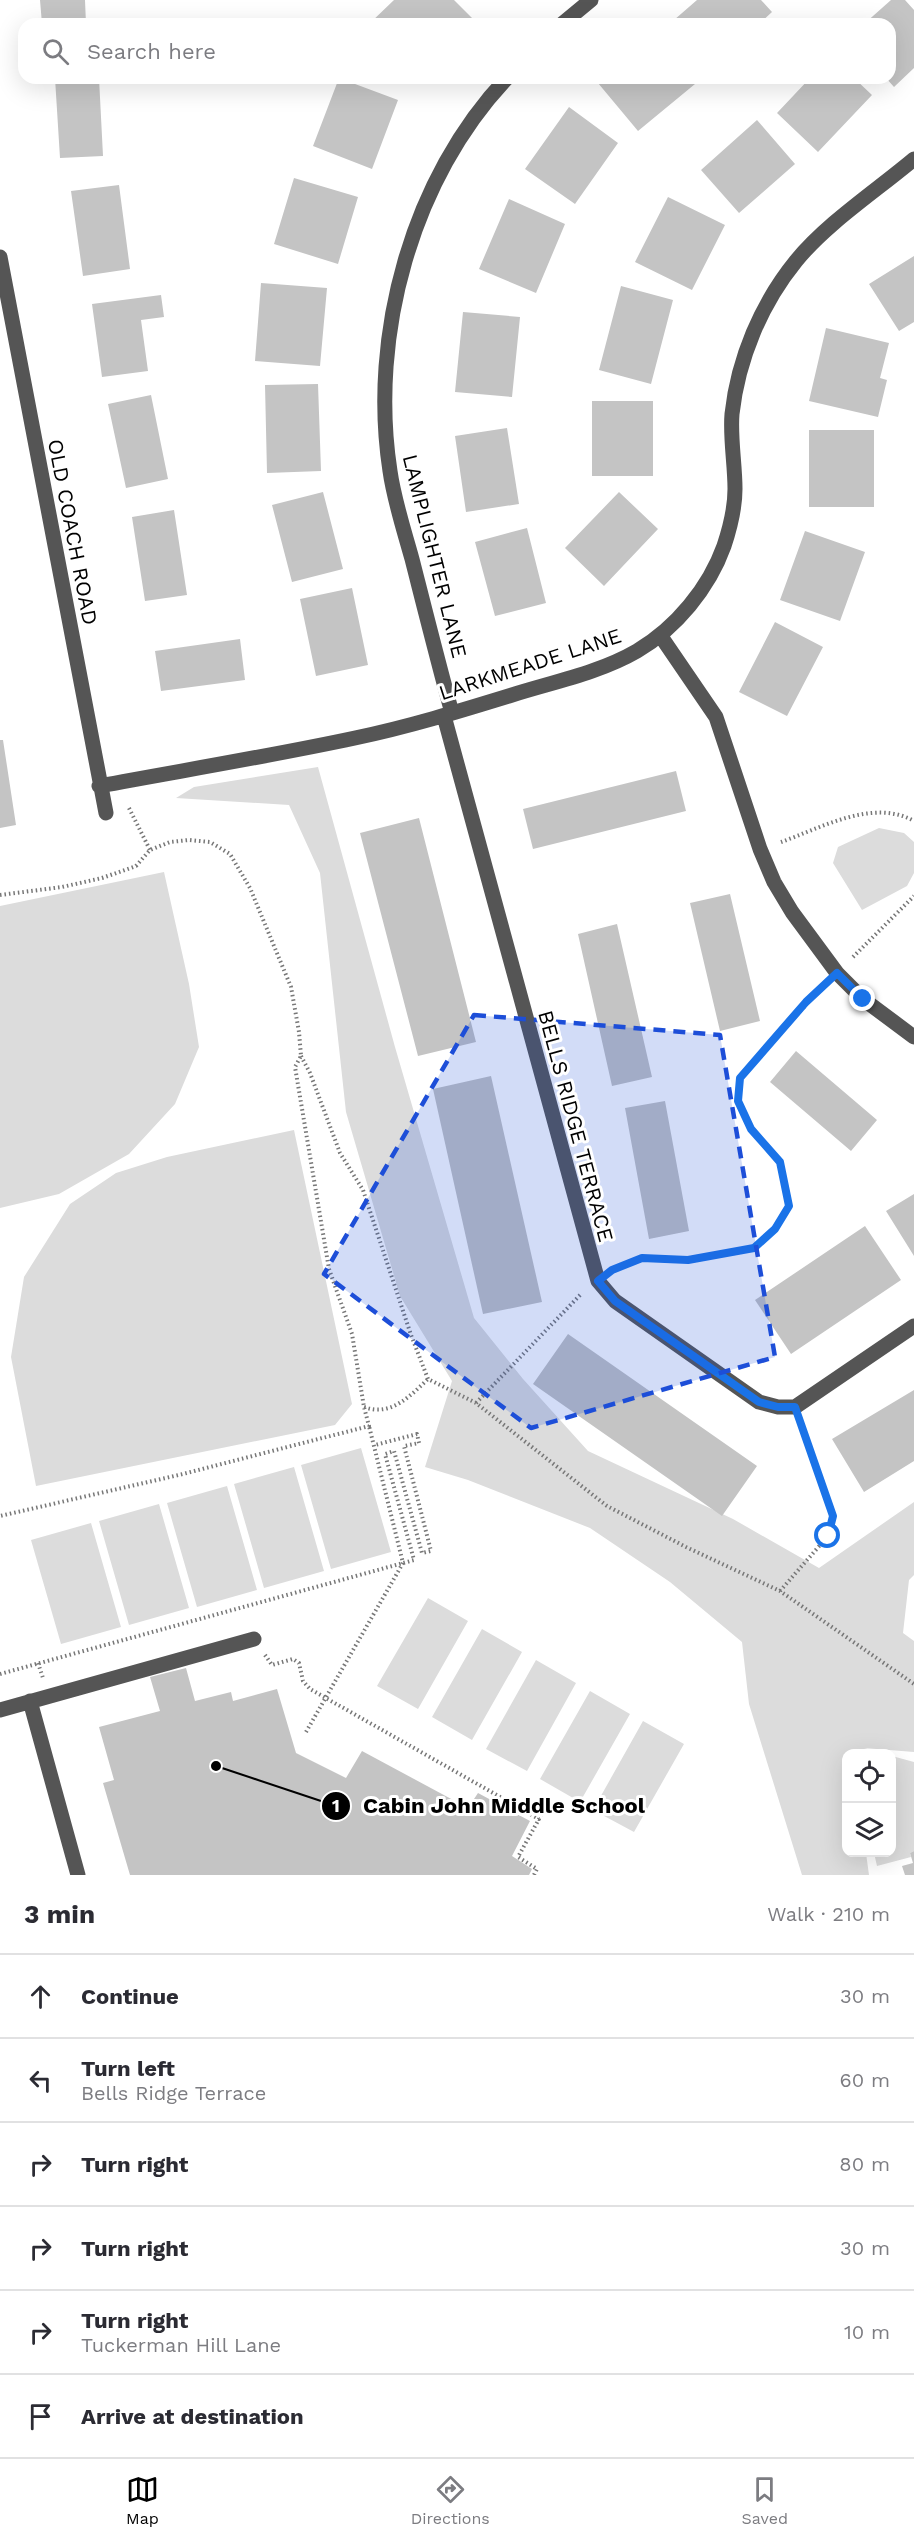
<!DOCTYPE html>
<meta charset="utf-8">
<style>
:root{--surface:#fff;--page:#f7f7f7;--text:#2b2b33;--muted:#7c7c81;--line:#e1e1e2;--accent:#000}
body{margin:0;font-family:"Work Sans",sans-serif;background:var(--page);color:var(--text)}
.controls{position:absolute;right:18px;bottom:18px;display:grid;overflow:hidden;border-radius:12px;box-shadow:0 6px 24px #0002}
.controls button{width:54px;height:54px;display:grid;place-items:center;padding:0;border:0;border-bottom:2px solid var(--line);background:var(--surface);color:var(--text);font:30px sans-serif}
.stop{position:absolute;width:18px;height:18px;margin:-14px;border:4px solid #1a73e8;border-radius:50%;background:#fff}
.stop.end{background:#1a73e8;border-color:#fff;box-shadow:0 2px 6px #0008}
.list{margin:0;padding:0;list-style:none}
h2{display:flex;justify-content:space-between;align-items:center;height:78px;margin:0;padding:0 24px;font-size:26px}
h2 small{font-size:20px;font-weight:400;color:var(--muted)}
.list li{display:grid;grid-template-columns:39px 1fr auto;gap:18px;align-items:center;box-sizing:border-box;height:84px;padding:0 24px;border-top:2px solid var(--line)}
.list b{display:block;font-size:22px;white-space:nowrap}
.list p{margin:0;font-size:20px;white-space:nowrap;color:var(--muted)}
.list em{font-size:20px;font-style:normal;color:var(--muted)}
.icon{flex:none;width:33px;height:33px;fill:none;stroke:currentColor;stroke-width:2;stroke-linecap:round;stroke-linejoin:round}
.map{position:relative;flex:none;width:914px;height:1875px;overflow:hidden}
.search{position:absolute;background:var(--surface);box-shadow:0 6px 24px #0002;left:18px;right:18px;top:18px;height:66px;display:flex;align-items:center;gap:15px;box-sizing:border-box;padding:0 21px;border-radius:18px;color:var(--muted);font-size:22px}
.sheet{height:582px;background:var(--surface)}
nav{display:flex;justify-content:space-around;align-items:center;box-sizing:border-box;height:84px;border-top:2px solid var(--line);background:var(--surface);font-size:16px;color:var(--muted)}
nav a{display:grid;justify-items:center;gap:3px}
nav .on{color:var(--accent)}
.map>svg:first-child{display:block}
.green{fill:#dcdcdc}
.building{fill:#c4c4c4}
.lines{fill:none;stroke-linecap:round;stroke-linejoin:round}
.path{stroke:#777;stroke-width:4;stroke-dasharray:1.5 3;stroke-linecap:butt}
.minor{stroke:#555;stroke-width:15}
.route{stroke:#1a73e8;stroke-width:8}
.marked{fill:#1d4ed8;fill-opacity:0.2;stroke:#1d4ed8;stroke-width:4.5;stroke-dasharray:12 8;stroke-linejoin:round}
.labels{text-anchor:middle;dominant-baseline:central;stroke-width:6;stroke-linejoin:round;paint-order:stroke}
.street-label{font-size:21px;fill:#000;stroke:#fff}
.leader{fill:none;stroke:#000;stroke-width:2}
.callout-dot{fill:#000;stroke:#fff;stroke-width:2}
.mark-label{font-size:18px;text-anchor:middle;font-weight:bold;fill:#fff}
.callout-label{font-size:22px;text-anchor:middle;font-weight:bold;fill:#000;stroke:#fff;stroke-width:6;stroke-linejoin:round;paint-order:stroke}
</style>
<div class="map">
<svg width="914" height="1875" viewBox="0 0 914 1875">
<rect width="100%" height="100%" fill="#fff"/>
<path class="green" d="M318,767L395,1047L474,1318L523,1379L588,1451L733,1519L819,1568L914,1502V1575L909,1580L903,1633L914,1641V1752L864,1748L882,1753L846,1754V1852L866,1853L869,1875H802L749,1704L742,1642L670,1582L590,1528L468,1480L425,1467L452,1381L400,1296L346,1112L320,873L289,805L176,798L194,787Z
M879,828L904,833L914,842V873L907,886L862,910L833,863L838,847Z
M164,872L189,984L199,1047L175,1104L129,1154L59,1194L0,1208V906Z
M294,1130L352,1404L335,1425L36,1486L11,1357L24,1277L70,1204L116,1173L167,1157Z
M361,1448L391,1552L331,1569L301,1465Z
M294,1467L324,1571L264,1588L234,1484Z
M227,1486L257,1590L197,1607L167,1503Z
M159,1504L189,1608L129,1625L99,1521Z
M91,1523L121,1627L61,1644L31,1540Z
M428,1598L468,1621L418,1709L377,1686Z
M482,1629L522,1652L472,1740L432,1717Z
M536,1660L576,1683L527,1771L486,1749Z
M590,1691L630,1714L580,1802L540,1779Z
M643,1721L684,1744L634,1832L593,1810Z
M892,1756L914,1762V1851L910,1853L911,1857L877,1866L874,1853L892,1852Z"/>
<path class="building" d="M40,0H85L86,24H42Z
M394,0H454L473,19L469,24H369Z
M697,0H761L772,12L759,24H677L674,20Z
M891,0H905L914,10V68L894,87L886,78H890V24H864Z
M55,78H99L103,156L60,158Z
M339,78L398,100L372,169L313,146Z
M603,78H690L695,84L638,131L598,83Z
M810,78H854L872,95L818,152L777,113Z
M569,107L618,143L575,204L525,169Z
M757,120L795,164L739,213L701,170Z
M294,178L358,197L338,264L274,244Z
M119,185L130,269L83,276L71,191Z
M668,197L725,225L692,290L635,262Z
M509,199L565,224L536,293L479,269Z
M914,256V322L899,331L869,284Z
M261,283L327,288L320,366L255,361Z
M621,286L673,300L651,384L599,370Z
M161,295L164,317L141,320L148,371L102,377L92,304Z
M463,312L520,317L512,397L455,392Z
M826,328L889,343L880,378L887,380L878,417L809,401Z
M318,384L321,471L267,473L265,385Z
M151,395L168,479L126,488L108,404Z
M592,401H653V476H592Z
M507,428L519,504L466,512L455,436Z
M809,430H874V507H809Z
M323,492L343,569L292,582L272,505Z
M619,492L658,529L604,586L565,548Z
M174,510L187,595L145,601L132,517Z
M527,528L546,603L495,616L475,542Z
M805,531L865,552L840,621L780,600Z
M352,588L368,665L316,676L300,599Z
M775,622L823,647L787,716L739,692Z
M240,639L245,680L161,691L155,651Z
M0,740H3L16,825L0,828Z
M676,771L686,811L533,849L523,809Z
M419,818L476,1042L418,1056L360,833Z
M730,894L760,1021L720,1031L690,903Z
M617,924L652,1077L612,1086L578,934Z
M796,1051L877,1120L851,1151L770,1082Z
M491,1076L542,1302L483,1314L433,1089Z
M665,1101L689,1231L649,1239L625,1108Z
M914,1194V1256L886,1211Z
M865,1226L901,1280L791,1354L755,1300Z
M568,1334L757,1466L722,1516L533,1384Z
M914,1390V1461L864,1492L832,1439Z
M186,1668L195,1701L231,1692L233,1701L277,1689L296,1753L346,1778L362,1751L468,1808L478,1793L530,1821L512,1856L532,1869L529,1875H130L103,1783L114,1780L99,1727L160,1711L150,1677Z
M914,1851V1875H905L902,1866L913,1863L910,1853Z"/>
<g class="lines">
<path class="path" d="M129,808L150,850
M781,842C821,828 873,798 914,821
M0,895L62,887L102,878L136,866L150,850L170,842L189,840L210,842L230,854L250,888L291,987L299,1032L301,1056L295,1067L329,1269L352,1334L364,1407L369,1426L183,1474L0,1516
M853,957L914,896
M301,1056L310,1073L340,1153L363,1190L411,1335L428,1379L476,1403L607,1506L686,1547L780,1591L914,1684
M617,1268L642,1259L688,1260L754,1248L775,1229L789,1206L780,1162L751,1129L738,1101L740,1078L822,987
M476,1403L582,1293
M364,1407C391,1417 410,1396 428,1379
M780,1591L828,1536L833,1516L801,1427
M265,1655L272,1665L293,1659L299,1663L303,1681L310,1689L539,1819L543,1810
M38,1663L43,1678
M0,1674L414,1560L385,1454L394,1451L422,1553L431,1551L404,1446L419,1443L417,1434L375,1445
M306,1732L403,1563L369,1426
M534,1875L537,1869L518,1857L539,1819"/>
<path class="minor" d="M562,24L591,0
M0,257L106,813
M660,635L716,717L760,849L774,882L792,912L837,973L863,999L914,1037
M452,713C438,662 425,610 412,559C404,530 394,500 390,471C369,335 412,178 507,78
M444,716L598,1281L615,1301L759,1402L778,1407H795L914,1326
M99,786C185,770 271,756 355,738C408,727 460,711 512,695C553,682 599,673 637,651C676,628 709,588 724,546C730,528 735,507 735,489C735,464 730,438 732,414C738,359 761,304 796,261C827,223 876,191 914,159
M30,1701L78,1875
M0,1710L254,1639"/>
</g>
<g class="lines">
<path class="route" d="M828,1536L833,1516L795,1407H778L759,1402L615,1301L598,1281L612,1270L642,1258L688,1260L754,1248L775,1229L789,1206L780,1162L751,1129L738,1101L740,1078L806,1002L837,973L863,999"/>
</g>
<path class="marked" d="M474,1015L720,1035L775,1357L531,1428L324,1274Z"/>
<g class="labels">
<g class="street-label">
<text transform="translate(73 532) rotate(79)">OLD COACH ROAD</text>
<text transform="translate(435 556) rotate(76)">LAMPLIGHTER LANE</text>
<text transform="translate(530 664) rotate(-18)">LARKMEADE LANE</text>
<text transform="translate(576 1126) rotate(75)">BELLS RIDGE TERRACE</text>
</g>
</g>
<path class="leader" d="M216 1766L336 1806"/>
<g class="callout-dot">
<circle cx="216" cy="1766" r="6"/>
<circle cx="336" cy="1806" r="15"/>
</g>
<g class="mark-label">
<text x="336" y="1812">1</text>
</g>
<g class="callout-label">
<text x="504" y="1813">Cabin John Middle School</text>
</g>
</svg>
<div class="controls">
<button><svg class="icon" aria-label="locate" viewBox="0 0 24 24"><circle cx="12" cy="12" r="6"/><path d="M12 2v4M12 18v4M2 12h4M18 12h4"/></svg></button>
<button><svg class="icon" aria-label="layers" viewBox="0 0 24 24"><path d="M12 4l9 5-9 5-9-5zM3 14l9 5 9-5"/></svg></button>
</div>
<div class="stop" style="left:828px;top:1536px"></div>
<div class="stop end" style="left:863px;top:999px"></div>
<div class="search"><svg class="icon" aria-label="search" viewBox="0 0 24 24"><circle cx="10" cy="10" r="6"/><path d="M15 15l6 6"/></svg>Search here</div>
</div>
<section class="sheet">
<h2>3 min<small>Walk · 210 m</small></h2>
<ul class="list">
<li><svg class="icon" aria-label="ahead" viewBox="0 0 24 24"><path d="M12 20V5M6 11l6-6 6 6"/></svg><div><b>Continue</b></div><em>30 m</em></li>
<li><svg class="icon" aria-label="left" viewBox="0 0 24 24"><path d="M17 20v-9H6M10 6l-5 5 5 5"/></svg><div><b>Turn left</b><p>Bells Ridge Terrace</p></div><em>60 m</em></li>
<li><svg class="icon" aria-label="right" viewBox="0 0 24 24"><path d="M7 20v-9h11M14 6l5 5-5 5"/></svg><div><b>Turn right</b></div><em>80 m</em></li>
<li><svg class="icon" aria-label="right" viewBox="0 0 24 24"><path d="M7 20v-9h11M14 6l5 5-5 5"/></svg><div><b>Turn right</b></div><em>30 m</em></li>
<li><svg class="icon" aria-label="right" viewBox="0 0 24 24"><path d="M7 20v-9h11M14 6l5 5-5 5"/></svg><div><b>Turn right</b><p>Tuckerman Hill Lane</p></div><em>10 m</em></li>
<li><svg class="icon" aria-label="arrive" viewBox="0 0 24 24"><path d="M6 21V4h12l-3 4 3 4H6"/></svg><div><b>Arrive at destination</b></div></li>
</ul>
</section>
<nav>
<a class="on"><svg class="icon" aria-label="map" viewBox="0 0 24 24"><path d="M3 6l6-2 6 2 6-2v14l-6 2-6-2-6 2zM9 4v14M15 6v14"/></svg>Map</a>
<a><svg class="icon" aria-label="directions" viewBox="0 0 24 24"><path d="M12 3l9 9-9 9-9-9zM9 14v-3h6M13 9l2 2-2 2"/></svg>Directions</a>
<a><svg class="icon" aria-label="saved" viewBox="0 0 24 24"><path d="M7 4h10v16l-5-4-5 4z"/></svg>Saved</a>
</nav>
